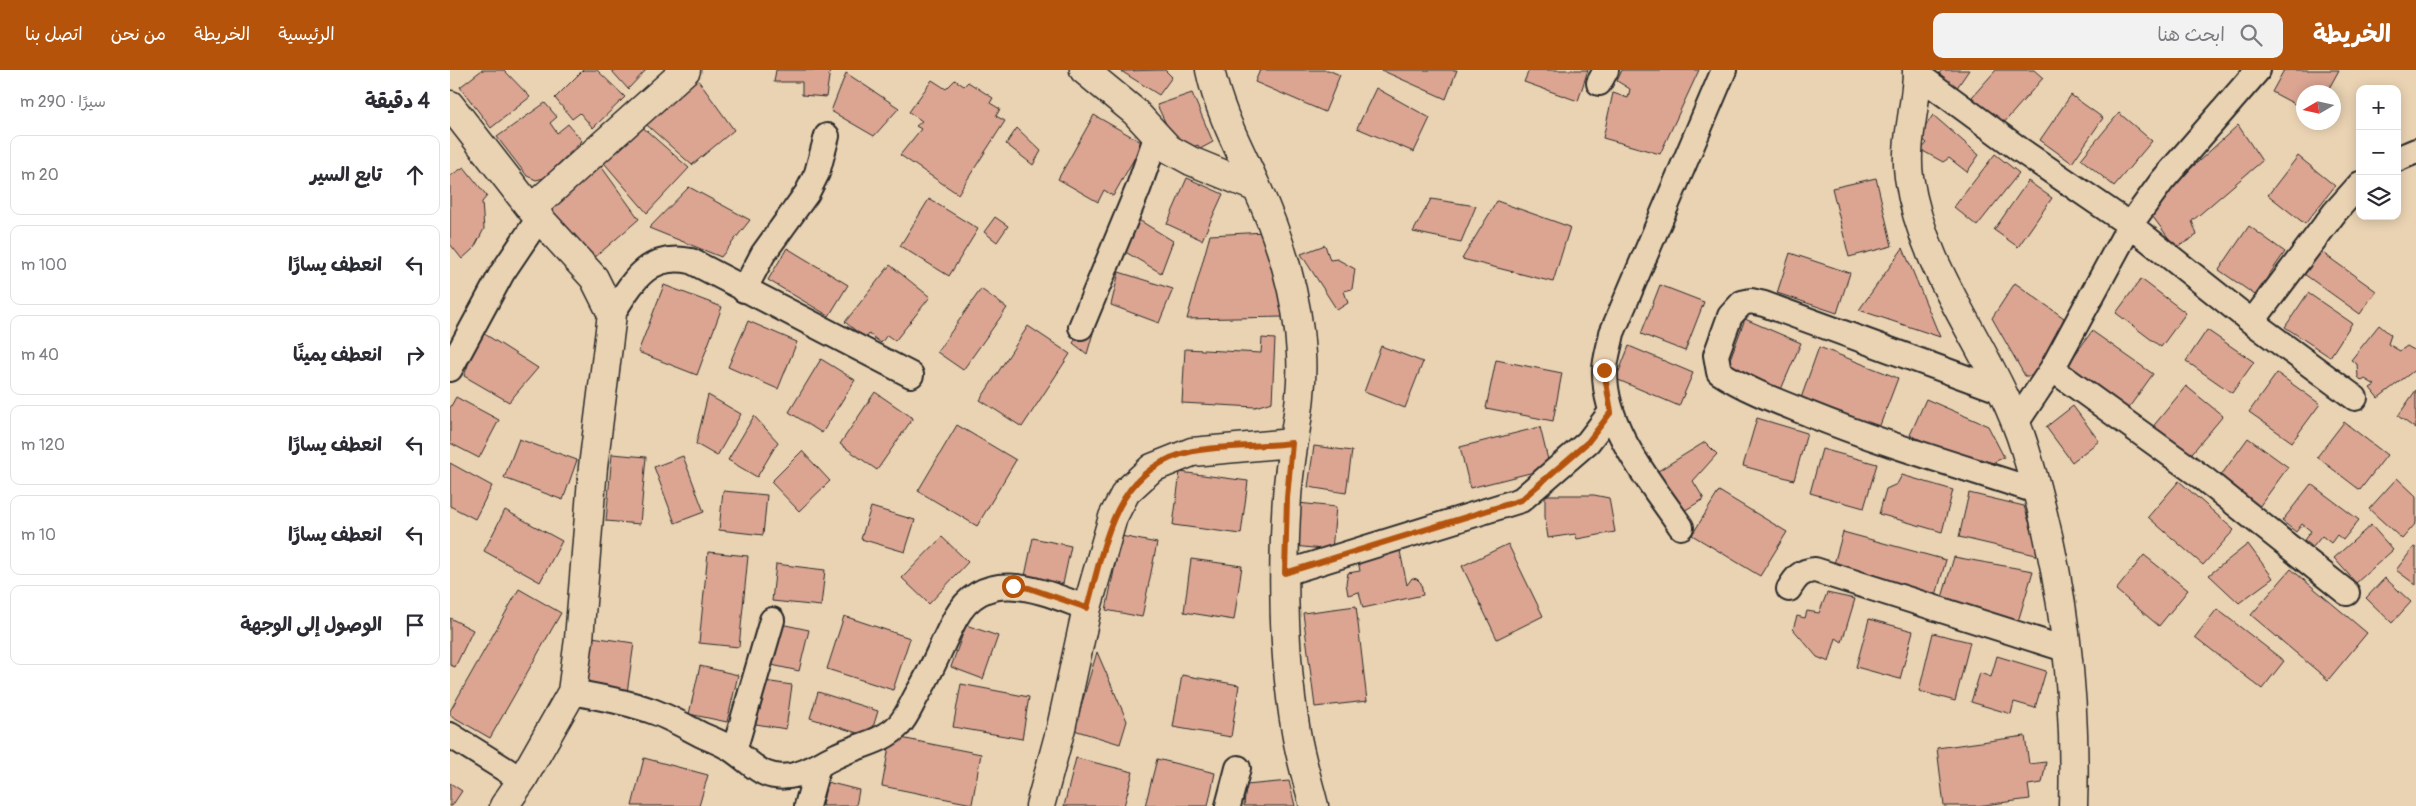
<!DOCTYPE html>
<html lang="ar">
<meta charset="utf-8">
<style>
:root{--surface:#fff;--page:#f2f2f3;--text:#2b2b33;--muted:#7c7c81;--line:#e1e1e2;--accent:#b45309}
body{margin:0;font-family:Pangolin,"Playpen Sans Arabic",sans-serif;background:var(--page);color:var(--text);direction:rtl}
.controls{position:absolute;right:15px;top:15px;display:grid;overflow:hidden;border-radius:10px;box-shadow:0 2px 12px #0003}
.controls button{width:45px;height:45px;display:grid;place-items:center;padding:0;border:0;border-bottom:1px solid var(--line);background:var(--surface);color:var(--text);font:25px sans-serif}
.compass{position:absolute;left:1846px;top:15px;width:45px;height:45px;border-radius:50%;background:var(--surface);box-shadow:0 2px 12px #0003;rotate:261deg}
.stop{position:absolute;width:15px;height:15px;margin:-11px;border:4px solid #b45309;border-radius:50%;background:#fff}
.stop.end{background:#b45309;border-color:#fff;box-shadow:0 1px 5px #0008}
.list{margin:0;padding:0;list-style:none}
h2{display:flex;justify-content:space-between;align-items:center;height:65px;margin:0;padding:0 20px;font-size:21px}
h2 small{font-size:16px;font-weight:400;color:var(--muted)}
.list li{display:grid;grid-template-columns:32px 1fr auto;gap:15px;align-items:center;box-sizing:border-box;height:80px;margin:0 10px 10px;padding:0 10px;border:1px solid var(--line);border-radius:10px}
.list b{display:block;font-size:19px;white-space:nowrap}
.list em{font-size:16px;font-style:normal;color:var(--muted)}
.icon{flex:none;width:28px;height:28px;fill:none;stroke:currentColor;stroke-width:2;stroke-linecap:round;stroke-linejoin:round}
.map{position:relative;flex:none;width:1966px;height:736px;overflow:hidden;direction:ltr}
header{display:flex;align-items:center;gap:30px;box-sizing:border-box;height:70px;padding:0 25px;background:var(--accent);color:#fff}
header strong{font-size:24px}
nav{display:flex;gap:28px;margin-inline-start:auto;font-size:18px}
.search{width:350px;height:45px;background:var(--page);display:flex;align-items:center;gap:12px;box-sizing:border-box;padding:0 18px;border-radius:10px;color:var(--muted);font-size:19px}
main{display:flex}
aside{flex:1;background:var(--surface)}
.map>svg:first-child{display:block}
.building{fill:#dba592;stroke:#2b2b2b}
.lines{fill:none;stroke-linecap:round;stroke-linejoin:round}
.minor-casing{stroke:#2b2b2b;stroke-width:28}
.tertiary-casing{stroke:#2b2b2b;stroke-width:31}
.minor{stroke:#ead3b3;stroke-width:24}
.tertiary{stroke:#ead3b3;stroke-width:28}
.route{stroke:#b45309;stroke-width:6}
</style>
<header>
<strong>الخريطة</strong>
<div class="search"><svg class="icon" aria-label="search" viewBox="0 0 24 24"><circle cx="10" cy="10" r="6"/><path d="M15 15l6 6"/></svg>ابحث هنا</div>
<nav><a>الرئيسية</a><a>الخريطة</a><a>من نحن</a><a>اتصل بنا</a></nav>
</header>
<main>
<div class="map">
<svg width="1966" height="736" viewBox="0 0 1966 736">
<rect width="100%" height="100%" fill="#ead3b3"/>
<filter id="ink" filterUnits="userSpaceOnUse"><feTurbulence type="fractalNoise" baseFrequency=".02" numOctaves="2"/><feDisplacementMap in="SourceGraphic" scale="10" xChannelSelector="R" yChannelSelector="G"/><feConvolveMatrix kernelMatrix="1 2 1 2 8 2 1 2 1" color-interpolation-filters="sRGB"/></filter>
<g filter="url(#ink)">
<path class="building" d="M32,0H54L80,27L41,58L10,17Z
M133,0H147L175,27L143,58L130,43L122,49L105,28Z
M161,0H196L178,19Z
M326,0H380L376,27L352,25V12H324Z
M715,0L722,7L709,25L671,1Z
M810,0H878L890,5L875,42L805,12Z
M931,0H1007L996,29Z
M1079,0H1138L1128,31L1074,12Z
M1172,0H1249L1210,84L1153,68L1163,23L1178,28L1180,19L1167,11Z
M1492,0H1519L1506,19L1487,6Z
M1546,0H1584L1593,8L1552,55L1522,27Z
M1834,0H1889L1877,22H1854V39L1822,22Z
M396,3L449,38L424,66L381,41Z
M245,6L284,60L242,95L190,49Z
M482,10L496,19L505,10L514,16L518,12L543,28L540,33L550,39L546,46L555,51L508,124L450,85L471,59L466,56L472,51L459,42Z
M926,18L980,48L964,82L907,58Z
M742,23L763,72L750,79L748,75L738,79L727,77L707,35Z
M1621,25L1653,48L1622,93L1590,70Z
M95,33L107,47L100,53L107,63L118,54L132,71L94,108L86,110L77,106L47,67Z
M1669,43L1702,71L1664,116L1631,89Z
M644,45L693,73L663,126L654,120L648,132L608,109Z
M1483,45L1529,85L1517,102L1499,88L1493,92L1471,80L1477,73L1469,66Z
M190,55L239,98L197,143L149,87Z
M1788,55L1812,91L1742,151L1747,165L1726,178L1697,139Z
M567,58L591,81L583,95L556,74Z
M1545,84L1569,103L1527,156L1504,137Z
M1848,86L1885,116L1855,154L1818,125Z
M148,92L189,149L143,189L97,141Z
M14,97L37,126L32,132L34,159L24,178L12,189L0,174V106Z
M737,108L773,124L752,170L717,154Z
M1426,108L1442,176L1399,187L1382,118Z
M1578,111L1602,128L1568,177L1544,160Z
M239,117L300,150L271,187L199,158Z
M479,129L528,159L499,206L450,176Z
M981,129L1026,136L1011,172L963,162Z
M1047,131L1120,157L1103,212L1012,189Z
M545,147L558,156L547,172L534,162Z
M684,147L723,171L711,203L672,180Z
M1799,156L1835,182L1805,225L1769,200Z
M815,162L833,247L737,249L760,165Z
M875,175L880,190L887,189L905,199L902,219L894,221L898,233L887,240L851,184Z
M337,178L398,215L379,246L318,210Z
M1453,178L1490,267L1409,240Z
M1870,181L1926,221L1910,244L1854,204Z
M1340,183L1400,203L1387,243L1327,223Z
M440,195L480,227L445,271L437,265L431,273L419,264L416,269L395,252Z
M669,202L723,219L709,253L661,235Z
M1691,209L1736,243L1711,277L1666,243Z
M1565,213L1614,248L1587,306H1575L1542,248Z
M214,215L272,237L247,305L188,282Z
M1210,215L1254,232L1235,281L1191,264Z
M531,219L557,238L513,300L487,282Z
M1858,223L1902,253L1880,287L1835,257Z
M1295,249L1351,273L1329,324L1277,297Z
M298,251L347,272L328,319L278,297Z
M1929,255L1941,265L1938,274L1950,281L1957,276L1966,281V299L1928,328L1920,318L1925,315L1915,309L1912,311L1908,307L1907,294L1901,290Z
M578,256L620,284L572,357L530,330Z
M632,260L643,263L637,284L623,273Z
M1757,260L1804,292L1782,323L1736,291Z
M30,261L88,298L59,332L14,306Z
M1642,261L1703,304L1675,343L1614,300Z
M812,268L825,269L822,332L805,337L732,333L735,279L811,283Z
M931,276L973,292L955,338L914,322Z
M1179,276L1243,303L1229,336L1166,309Z
M1369,277L1448,308L1429,358L1350,331Z
M371,289L405,310L372,363L339,342Z
M1046,290L1112,303L1103,351L1036,338Z
M1827,303L1870,334L1842,372L1799,342Z
M1736,316L1773,346L1737,389L1701,359Z
M1966,320V359L1948,346Z
M425,322L463,348L427,400L390,374Z
M258,325L291,344L267,386L246,374Z
M6,327L49,350L29,388L0,373V338Z
M1476,329L1538,356L1554,387L1533,398L1460,365Z
M1623,336L1649,371L1622,392L1596,357Z
M304,346L328,372L307,407L278,390Z
M1307,348L1357,363L1344,410L1293,396Z
M1894,352L1937,385L1910,420L1867,387Z
M507,355L566,390L527,456L468,421Z
M1090,357L1100,398L1020,418L1010,377Z
M1798,368L1838,397L1809,437L1769,408Z
M69,369L127,390L113,430L54,408Z
M1255,372L1267,384L1243,411L1254,429L1232,442L1208,401Z
M864,376L902,381L896,423L858,417Z
M1372,379L1427,394L1414,438L1360,423Z
M352,381L380,411L349,441L321,412Z
M162,384L196,387L190,454L156,451Z
M233,386L254,442L225,453L204,397Z
M0,393L42,416L25,449L0,436Z
M730,402L798,411L791,464L723,455Z
M1452,405L1503,420L1492,462L1429,444L1436,419L1447,414Z
M1947,408L1966,426V453L1952,469L1919,439Z
M1729,411L1784,460L1753,495L1698,447Z
M1861,414L1909,450L1893,470L1887,465L1881,473L1872,466L1863,477L1854,470L1861,461L1852,454L1846,462L1832,451Z
M273,421L317,425L313,465L269,460Z
M1269,421L1337,462L1310,506L1242,465Z
M1519,423L1574,436L1590,486L1509,467Z
M1095,425H1144L1159,428L1165,462L1127,469L1125,464L1098,468L1095,447Z
M848,433L886,437L882,480L844,476Z
M421,437L465,450L455,482L411,469Z
M55,440L112,471L90,512L34,481Z
M1921,455L1943,480L1906,513L1884,488Z
M1393,462L1496,490L1485,529L1382,501Z
M671,466L707,473L692,547L656,540Z
M492,467L518,492L479,534L452,508Z
M583,468L621,476L613,514L575,506Z
M1058,474L1093,546L1047,569L1012,496Z
M1798,474L1823,508L1789,533L1759,505Z
M1964,477L1966,478V515L1946,500Z
M947,478L950,481L957,515L962,508L967,509L971,513L973,525L913,538L909,522L898,525L896,513L898,503L910,501L907,486Z
M258,482L298,486L289,577L249,573Z
M1694,485L1738,520L1709,556L1666,520Z
M1504,487L1583,501L1567,555L1491,531Z
M741,489L792,496L784,550L734,542Z
M326,494L375,500L371,536L322,531Z
M1841,499L1917,563L1878,610L1801,545Z
M1935,508L1961,532L1942,553L1916,528Z
M69,519L111,543L40,668L0,645V641Z
M1377,523L1405,529L1392,572L1386,568L1379,592L1367,587L1343,559L1347,546L1355,548L1357,541L1369,543Z
M906,536L917,631L865,637L853,543Z
M1767,539L1834,591L1812,619L1745,567Z
M394,546L460,568L443,620L377,599Z
M0,548L23,560L5,597L0,595Z
M1419,549L1463,561L1450,609L1406,597Z
M326,553L359,560L349,601L317,594Z
M516,555L548,566L533,609L501,597Z
M1483,563L1520,572L1505,631L1469,621Z
M142,567L184,573L177,623L135,617Z
M647,582L677,651L670,674L624,660Z
M1547,586L1596,601L1585,638L1564,632L1561,644L1521,632L1530,603L1541,607Z
M250,596L288,605L277,652L239,644Z
M732,605L789,615L781,667L723,657Z
M307,610L342,615L336,659L300,653Z
M511,614L579,627L572,669L503,657Z
M368,622L428,641L420,667L360,648Z
M441,666L531,684L522,734L432,716Z
M1575,666L1579,694L1596,692L1592,713L1578,715L1580,729L1527,736H1494L1487,678Z
M194,688L258,705L249,736H182Z
M626,688L683,702L674,736H614Z
M707,689L765,703L758,736H695Z
M839,711L845,736H794L796,715Z
M377,712L409,720L406,736H372Z
M0,713L12,721L2,736H0Z"/>
<g class="lines">
<defs>
<path id="minor" d="M1467,4L1569,79L1680,155L1802,252L1905,328
M1149,13L1156,0
M1947,89L1966,81
M294,220L313,184L357,123L367,103L377,66
M162,244C182,213 197,182 241,191L461,305
M1802,252L1885,142L1910,114
M631,257L688,119L707,65
M0,299L52,203L89,148
M1602,299L1753,408L1897,523
M1552,321L1314,234L1301,231L1292,233L1280,246L1266,285L1269,302C1296,320 1329,332 1359,344C1433,374 1510,396 1586,421
M1566,353L1602,299L1680,155L1712,111L1808,0
M1231,457C1200,411 1154,359 1155,301C1155,289 1160,275 1162,263L1274,0
M835,503L1071,430L1138,372L1161,342
M1339,519C1346,507 1351,501 1365,500L1618,580
M122,622C148,627 174,631 199,640C218,646 236,657 254,666C264,670 276,675 284,681C304,695 313,710 340,706C359,703 372,692 388,685C409,675 433,672 449,655C457,647 462,633 468,623C483,599 492,573 505,549C535,494 593,522 637,538
M0,665L72,710
M284,681L322,550
M357,736L368,696
M778,736L788,698"/>
<path id="tertiary" d="M634,0L685,42L719,79L741,91L807,118
M760,0C769,42 789,78 806,116C830,167 848,227 851,284C854,332 840,380 837,427C832,505 833,586 846,662C850,687 858,712 864,736
M1467,0C1467,36 1454,71 1459,107C1473,207 1546,284 1575,379C1611,495 1627,615 1623,736
M0,35L81,139L144,208L162,244L143,397L129,569L122,622L72,710L54,736
M81,139L236,0
M590,736L611,658L637,538L663,447L676,422L702,398L742,382L842,373"/>
</defs>
<use href="#minor" class="minor-casing"/>
<use href="#tertiary" class="tertiary-casing"/>
<use href="#minor" class="minor"/>
<use href="#tertiary" class="tertiary"/>
</g>
</g>
<g class="lines" filter="url(#ink)">
<path class="route" d="M563,516L579,518L637,538C656,472 663,398 743,381C775,375 809,377 842,373L837,428L835,503L1071,430L1138,372L1161,342L1154,300"/>
</g>
</svg>
<div class="controls">
<button>+</button>
<button>−</button>
<button><svg class="icon" aria-label="layers" viewBox="0 0 24 24"><path d="M12 4l9 5-9 5-9-5zM3 14l9 5 9-5"/></svg></button>
</div>
<svg class="compass" viewBox="-18 -18 36 36"><path d="M0-13l5 13h-10z" fill="#e53935"/><path d="M0 13l5-13h-10z" fill="#7c7c81"/></svg>
<div class="stop" style="left:563px;top:516px"></div>
<div class="stop end" style="left:1154px;top:300px"></div>
</div>
<aside>
<h2>4 دقيقة<small>سيرًا · 290 m</small></h2>
<ul class="list">
<li><svg class="icon" aria-label="ahead" viewBox="0 0 24 24"><path d="M12 20V5M6 11l6-6 6 6"/></svg><div><b>تابع السير</b></div><em>20 m</em></li>
<li><svg class="icon" aria-label="left" viewBox="0 0 24 24"><path d="M17 20v-9H6M10 6l-5 5 5 5"/></svg><div><b>انعطف يسارًا</b></div><em>100 m</em></li>
<li><svg class="icon" aria-label="right" viewBox="0 0 24 24"><path d="M7 20v-9h11M14 6l5 5-5 5"/></svg><div><b>انعطف يمينًا</b></div><em>40 m</em></li>
<li><svg class="icon" aria-label="left" viewBox="0 0 24 24"><path d="M17 20v-9H6M10 6l-5 5 5 5"/></svg><div><b>انعطف يسارًا</b></div><em>120 m</em></li>
<li><svg class="icon" aria-label="left" viewBox="0 0 24 24"><path d="M17 20v-9H6M10 6l-5 5 5 5"/></svg><div><b>انعطف يسارًا</b></div><em>10 m</em></li>
<li><svg class="icon" aria-label="arrive" viewBox="0 0 24 24"><path d="M6 21V4h12l-3 4 3 4H6"/></svg><div><b>الوصول إلى الوجهة</b></div></li>
</ul>
</aside>
</main>
